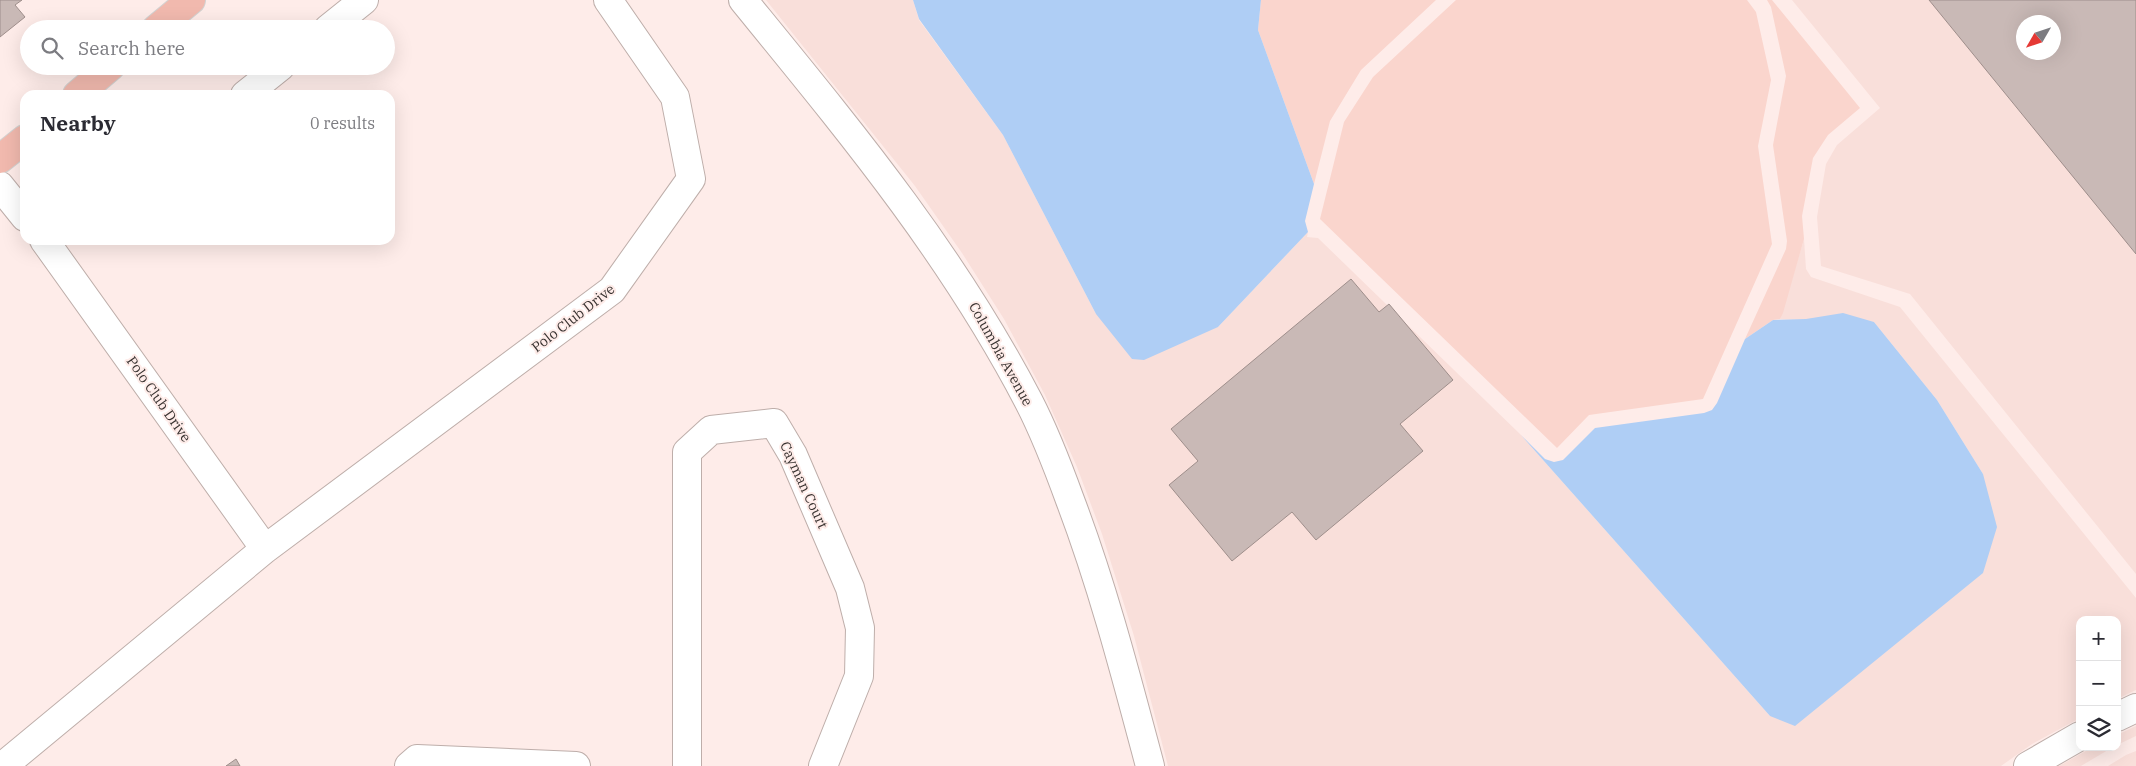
<!DOCTYPE html>
<meta charset="utf-8">
<style>
:root{--surface:#fff;--page:#f7f7f7;--text:#2b2b33;--muted:#7c7c81;--line:#e1e1e2}
body{margin:0;font-family:"IBM Plex Serif",serif;background:var(--page);color:var(--text)}
.controls{position:absolute;right:15px;bottom:15px;display:grid;overflow:hidden;border-radius:10px;box-shadow:0 5px 20px #0002}
.controls button{width:45px;height:45px;display:grid;place-items:center;padding:0;border:0;border-bottom:1px solid var(--line);background:var(--surface);color:var(--text);font:25px sans-serif}
.compass{position:absolute;left:2016px;top:15px;width:45px;height:45px;border-radius:50%;background:var(--surface);box-shadow:0 5px 20px #0002;rotate:231deg}
.list{margin:0;padding:0;list-style:none}
h2{display:flex;justify-content:space-between;align-items:center;height:65px;margin:0;padding:0 20px;font-size:21px}
h2 small{font-size:16px;font-weight:400;color:var(--muted)}
.icon{flex:none;width:28px;height:28px;fill:none;stroke:currentColor;stroke-width:2;stroke-linecap:round;stroke-linejoin:round}
.map{position:relative;flex:none;width:2136px;height:766px;overflow:hidden}
.search{position:absolute;background:var(--surface);box-shadow:0 5px 20px #0002;left:20px;top:20px;width:375px;height:55px;display:flex;align-items:center;gap:12px;box-sizing:border-box;padding:0 18px;border-radius:28px;color:var(--muted);font-size:19px}
.panel{position:absolute;background:var(--surface);box-shadow:0 5px 20px #0002;left:20px;top:90px;width:375px;height:155px;border-radius:15px}
.map>svg:first-child{display:block}
.built{fill:#f9dfda;fill-rule:evenodd}
.green{fill:#fad5cd}
.water{fill:#afcef5}
.building{fill:#c9b9b6;stroke:#9e8e8b;fill-rule:evenodd}
.lines{fill:none;stroke-linecap:round;stroke-linejoin:round}
.minor-casing{stroke:#beaeaa;stroke-width:30}
.major-casing{stroke:#d3d2d1;stroke-width:30}
.minor{stroke:#fff;stroke-width:28}
.major{stroke:#f1b9ae;stroke-width:28}
.labels{text-anchor:middle;dominant-baseline:central;stroke-width:4;stroke-linejoin:round;paint-order:stroke}
.street-label{font-size:14px;fill:#383230;stroke:#feece9}
</style>
<div class="map">
<svg width="2136" height="766" viewBox="0 0 2136 766">
<rect width="100%" height="100%" fill="#feece9"/>
<path class="built" d="M766,0H913L919,20L1003,135L1096,314L1218,327L1308,232L1307,237L1318,238L1521,435L1770,716L1983,474L1937,400L1874,322L1780,319L1804,239L1806,269L1811,277L1900,307L2136,598V690L2117,699V620H2080V718L2032,744L2001,766H1168L1134,636L1102,534L1077,467L1045,395L1004,319L962,253L915,186Z
M1792,0H2136V574L1910,294L1821,266L1817,217L1826,164L1837,145L1880,108ZM2024,22H2054V52H2024Z
M2136,726V736L2117,745V735Z
M2093,747H2113L2081,766H2059Z
M2136,751V766H2108L2126,755Z"/>
<path class="green" d="M1261,0H1436L1361,70L1330,121L1314,184L1258,30Z
M1456,0H1747L1756,12L1771,80L1758,146L1772,244L1703,399L1589,415L1557,448L1320,219L1344,122L1373,77Z
M1767,0H1772L1860,108L1828,135L1813,158L1802,216L1804,239L1783,313L1780,319L1773,320L1745,339L1786,249L1787,241L1773,145L1786,76L1771,7Z"/>
<path class="water" d="M913,0H1261L1258,30L1314,184L1305,221L1308,232L1218,327L1144,360L1132,359L1096,314L1003,135L919,19Z
M1843,313L1874,322L1937,400L1983,474L1997,527L1983,573L1795,726L1770,716L1521,435L1545,459L1554,462L1563,460L1595,428L1704,413L1712,410L1717,403L1745,339L1773,320L1806,319Z"/>
<path class="building" d="M0,0H22L15,5L25,17L0,37Z
M1929,0H2136V254ZM2024,22H2054V52H2024Z
M1351,279L1379,312L1389,304L1453,380L1400,424L1423,451L1316,540L1292,512L1232,561L1169,485L1198,461L1171,429Z
M236,759L240,766H226Z"/>
<g class="lines">
<defs>
<path id="minor" d="M743,0C849,130 951,252 1029,402C1045,433 1058,467 1070,500C1103,587 1126,676 1150,766
M328,29L364,0
M245,95L281,66
M0,186L25,217
M44,240L265,549
M2117,717L2136,708
M3,766L265,549L612,290L691,179L675,97L608,0
M409,766L417,759L576,766
M687,766V452L711,430L774,423L793,455L850,588L860,628L859,676L823,766
M2028,766L2080,736"/>
<path id="major" d="M156,29L191,0
M77,95L111,66
M0,159L25,139"/>
</defs>
<use href="#minor" class="minor-casing"/>
<use href="#major" class="major-casing"/>
<use href="#minor" class="minor"/>
<use href="#major" class="major"/>
</g>
<g class="labels">
<g class="street-label">
<text transform="translate(573 318) rotate(-38)">Polo Club Drive</text>
<text transform="translate(1001 354) rotate(61)">Columbia Avenue</text>
<text transform="translate(159 399) rotate(55)">Polo Club Drive</text>
<text transform="translate(804 485) rotate(65)">Cayman Court</text>
</g>
</g>
</svg>
<div class="controls">
<button>+</button>
<button>−</button>
<button><svg class="icon" aria-label="layers" viewBox="0 0 24 24"><path d="M12 4l9 5-9 5-9-5zM3 14l9 5 9-5"/></svg></button>
</div>
<svg class="compass" viewBox="-18 -18 36 36"><path d="M0-13l5 13h-10z" fill="#e53935"/><path d="M0 13l5-13h-10z" fill="#7c7c81"/></svg>
<div class="search"><svg class="icon" aria-label="search" viewBox="0 0 24 24"><circle cx="10" cy="10" r="6"/><path d="M15 15l6 6"/></svg>Search here</div>
<section class="panel">
<h2>Nearby<small>0 results</small></h2>
<ul class="list">
</ul>
</section>
</div>
